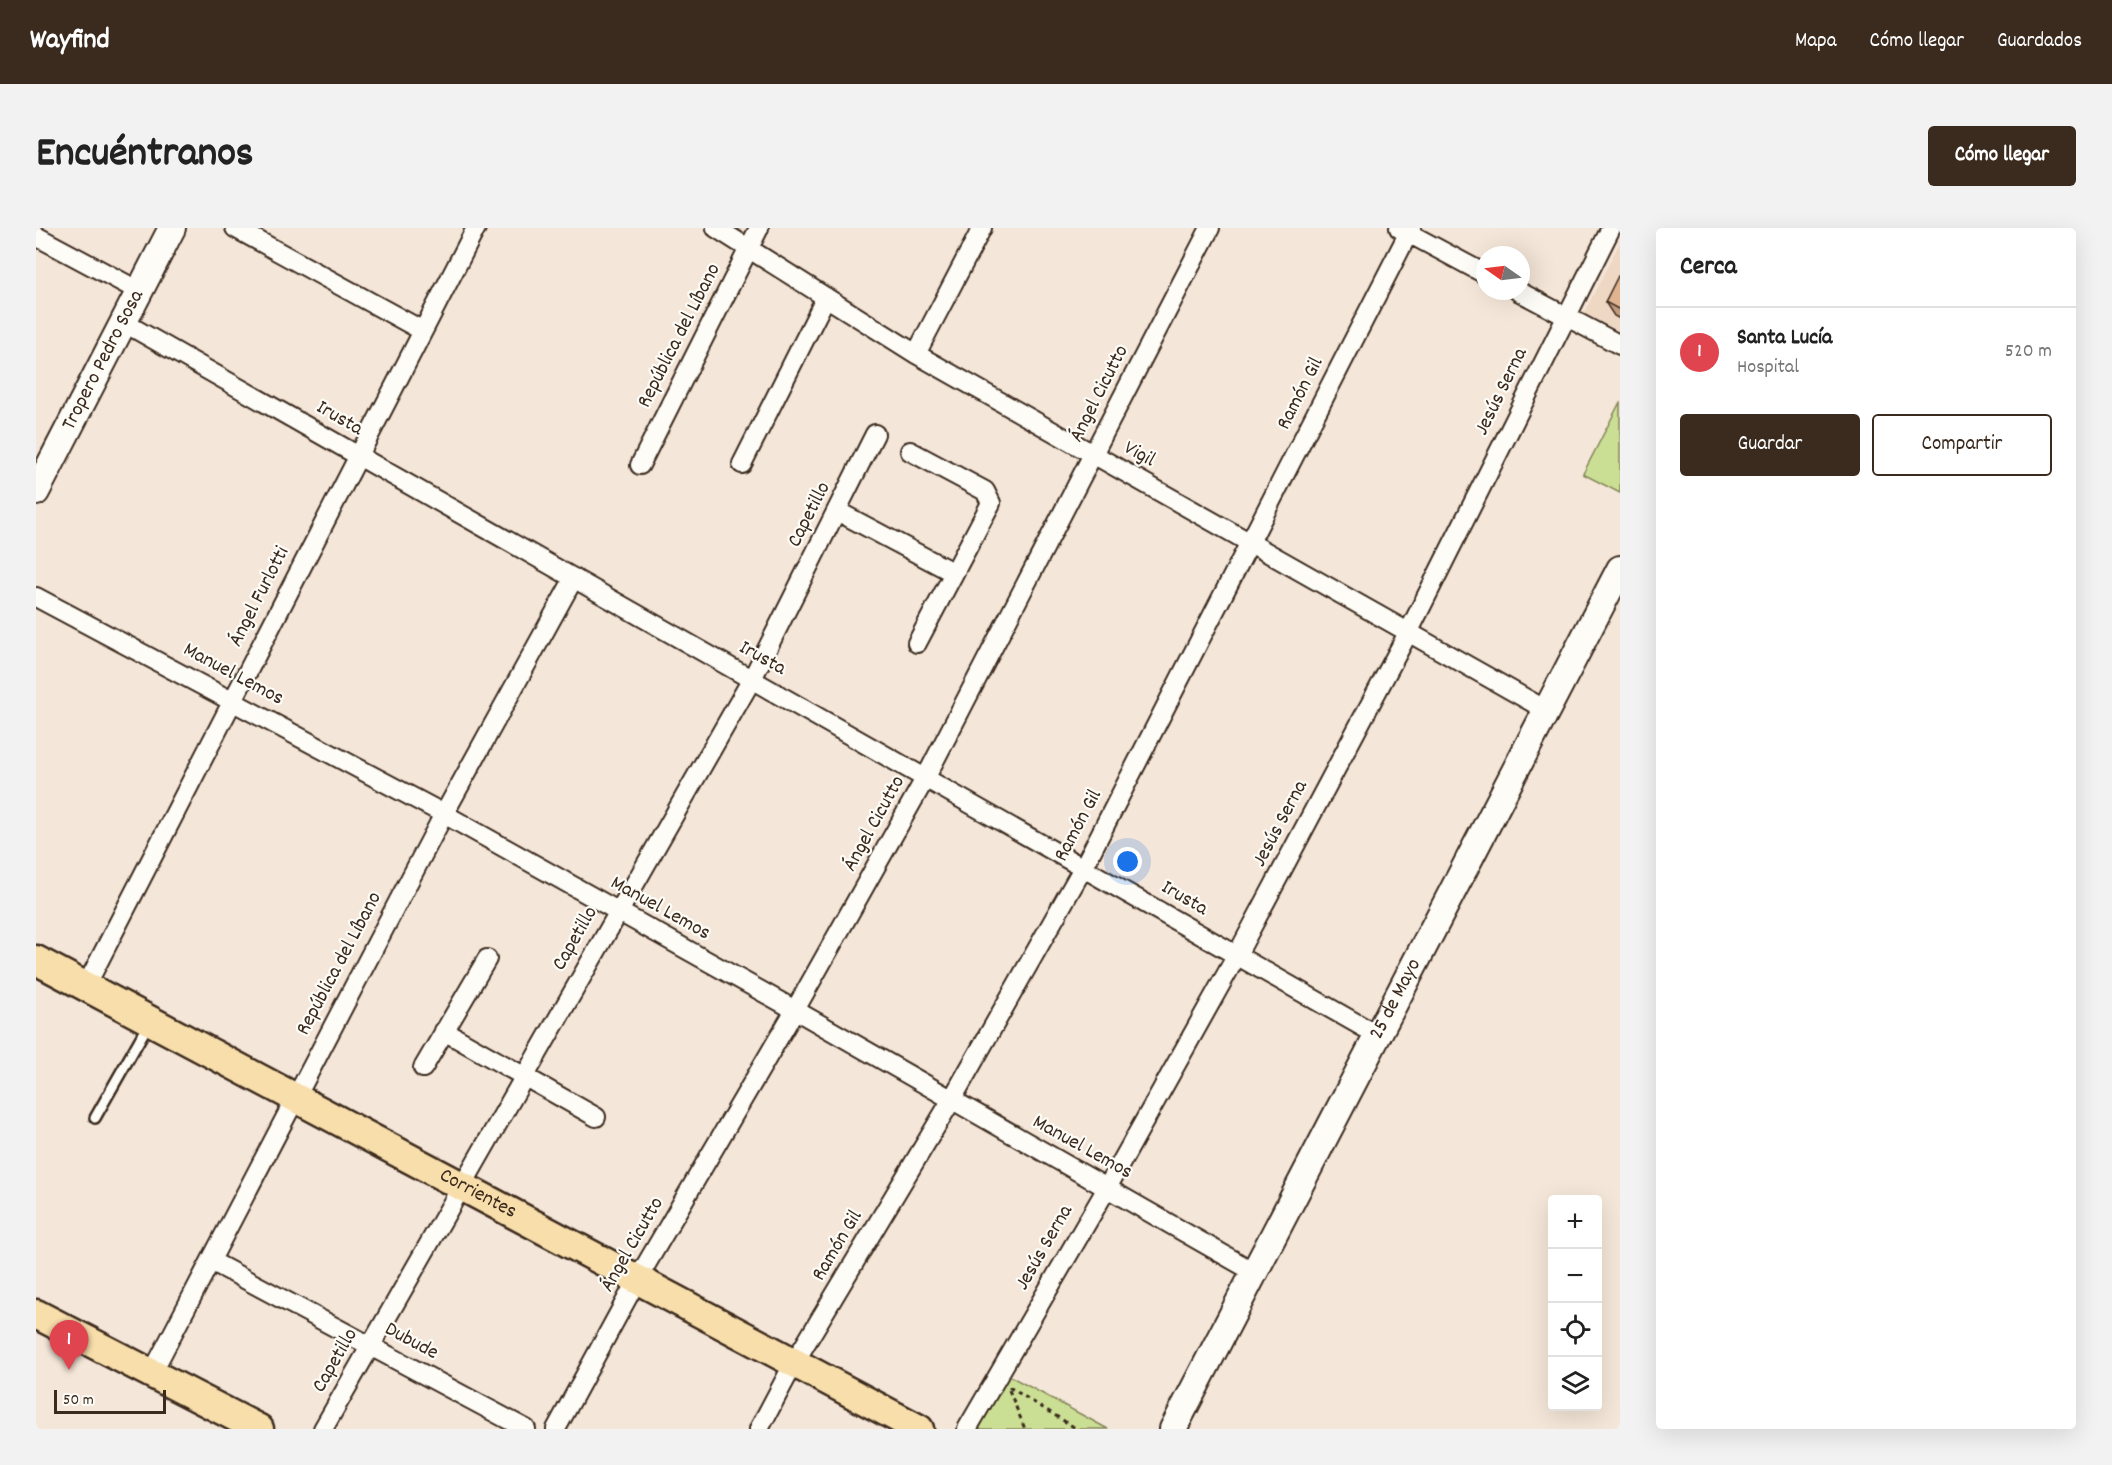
<!DOCTYPE html>
<html lang="es">
<meta charset="utf-8">
<style>
:root{--surface:#fff;--page:#f2f2f2;--text:#222;--muted:#767676;--line:#e0e0e0;--accent:#3b2a1e}
body{margin:0;font-family:Dekko,sans-serif;background:var(--page);color:var(--text)}
.controls{position:absolute;right:18px;bottom:18px;display:grid;overflow:hidden;border-radius:6px;box-shadow:0 6px 24px #0002}
.controls button{width:54px;height:54px;display:grid;place-items:center;padding:0;border:0;border-bottom:2px solid var(--line);background:var(--surface);color:var(--text);font:30px sans-serif}
.compass{position:absolute;left:1440px;top:18px;width:54px;height:54px;border-radius:50%;background:var(--surface);box-shadow:0 6px 24px #0002;rotate:284deg}
.scale{position:absolute;left:18px;bottom:15px;width:112px;box-sizing:border-box;padding-left:6px;border:3px solid #3b2a1e;border-top:0;font-size:16px;line-height:21px;white-space:nowrap;color:#3b2a1e;-webkit-text-stroke:4px #fdfcf7;paint-order:stroke}
.you{position:absolute;left:1092px;top:634px;width:21px;height:21px;margin:-15px;border:4px solid #fff;border-radius:50%;background:#1a73e8;box-shadow:0 0 0 9px #1a73e833}
.badge{display:grid;place-items:center;width:39px;height:39px;border-radius:50%;background:var(--accent);color:#fff;font-size:20px;font-weight:700}
.pin{position:absolute;translate:-50% -50px;filter:drop-shadow(0 2px 3px #0008)}
.pin::after{content:'';position:absolute;top:32px;width:21px;height:18px;background:inherit;clip-path:polygon(0 0,100% 0,50% 100%)}
.list{margin:0;padding:0;list-style:none}
h2{display:flex;justify-content:space-between;align-items:center;height:78px;margin:0;padding:0 24px;font-size:26px}
h2 small{font-size:20px;font-weight:400;color:var(--muted)}
.list li{display:grid;grid-template-columns:39px 1fr auto;gap:18px;align-items:center;box-sizing:border-box;height:90px;padding:0 24px;border-top:2px solid var(--line)}
.list b{display:block;font-size:22px;white-space:nowrap}
.list p{margin:0;font-size:20px;white-space:nowrap;color:var(--muted)}
.list em{font-size:20px;font-style:normal;color:var(--muted)}
.actions{display:flex;gap:12px;padding:18px 24px}
.actions a{flex:1;padding:14px 0;border:2px solid var(--accent);border-radius:6px;text-align:center;font-size:21px;color:var(--accent)}
.actions .main{background:var(--accent);color:#fff}
.icon{flex:none;width:33px;height:33px;fill:none;stroke:currentColor;stroke-width:2;stroke-linecap:round;stroke-linejoin:round}
.map{position:relative;flex:none;width:1584px;height:1201px;overflow:hidden;border-radius:6px}
header{display:flex;align-items:center;gap:36px;box-sizing:border-box;height:84px;padding:0 30px;background:var(--accent);color:#fff}
header strong{font-size:28px}
nav{display:flex;gap:33px;margin-inline-start:auto;font-size:21px}
.intro{display:flex;align-items:center;justify-content:space-between;box-sizing:border-box;height:144px;padding:0 36px}
h1{margin:0;font-size:42px}
.button{padding:15px 27px;border-radius:6px;background:var(--accent);color:#fff;font-size:21px;font-weight:700}
main{display:flex;gap:36px;padding:0 36px}
aside{flex:1;background:var(--surface);border-radius:6px;box-shadow:0 6px 24px #0002}
.map>svg:first-child{display:block}
.built{fill:#eed7c3}
.green{fill:#cbdf94;stroke:#838459;stroke-width:1.5}
.lines{fill:none;stroke-linecap:round;stroke-linejoin:round}
.lane-casing{stroke:#3b2a1e;stroke-width:14}
.street-casing{stroke:#3b2a1e;stroke-width:22}
.secondary-casing{stroke:#3b2a1e;stroke-width:30}
.primary-casing{stroke:#3b2a1e;stroke-width:33}
.path{stroke:#3b2a1e;stroke-width:3;stroke-dasharray:4.5 4.5;stroke-linecap:butt}
.lane{stroke:#fdfcf7;stroke-width:9}
.street{stroke:#fdfcf7;stroke-width:18}
.secondary{stroke:#fdfcf7;stroke-width:26}
.primary{stroke:#f8deab;stroke-width:28}
.wall{fill:#c19b7d;stroke:#3b2a1e;stroke-width:1.5}
.building{fill:#e0b491;stroke:#3b2a1e;stroke-width:1.5}
.labels{text-anchor:middle;dominant-baseline:central;stroke-width:4.5;stroke-linejoin:round;paint-order:stroke}
.street-label{font-size:21px;fill:#3b2a1e;stroke:#fdfcf7}
</style>
<header>
<strong>Wayfind</strong>
<nav><a>Mapa</a><a>Cómo llegar</a><a>Guardados</a></nav>
</header>
<div class="intro"><h1>Encuéntranos</h1><a class="button">Cómo llegar</a></div>
<main>
<div class="map">
<svg width="1584" height="1201" viewBox="0 0 1584 1201">
<rect width="100%" height="100%" fill="#f4e6d8"/>
<filter id="ink" filterUnits="userSpaceOnUse"><feTurbulence type="fractalNoise" baseFrequency=".0167" numOctaves="2"/><feDisplacementMap in="SourceGraphic" scale="12" xChannelSelector="R" yChannelSelector="G"/><feConvolveMatrix kernelMatrix="1 2 1 2 8 2 1 2 1" color-interpolation-filters="sRGB"/></filter>
<g filter="url(#ink)">
<path class="built" d="M1584,14V104L1548,85Z"/>
<path class="green" d="M1584,174V265L1547,246Z
M970,1146L1072,1201H940Z"/>
<g class="lines">
<defs>
<path id="lane" d="M59,890L113,795"/>
<path id="street" d="M199,0L387,103
M680,0L880,126L1510,482
M1363,0L1449,46
M0,8L103,63
M1482,63L1584,117
M87,94L1341,807
M880,126L946,0
M874,223L949,263L955,275L881,415
M706,236L790,69
M604,237L723,0
M801,283L918,345
M0,369L408,586L759,782L1218,1044
M50,758L440,0
M408,803L560,889
M387,840L451,731
M175,1033L490,1201
M116,1145L408,586L538,350
M287,1201L716,451L839,206
M520,1201L601,1052L759,782L890,549L1174,0
M723,1201L758,1135L915,873L1047,640L1375,0
M931,1201L1071,960L1201,727L1372,405L1575,0"/>
<g id="secondary">
<path id="s1" d="M0,264L136,0"/>
<path id="s2" d="M1137,1201L1584,341"/>
</g>
<g id="primary">
<path id="s3" d="M0,732L883,1201"/>
<path d="M0,1086L223,1201"/>
</g>
</defs>
<use href="#lane" class="lane-casing"/>
<use href="#street" class="street-casing"/>
<use href="#secondary" class="secondary-casing"/>
<use href="#primary" class="primary-casing"/>
<path class="path" d="M973,1159L1041,1201
M973,1162L989,1201"/>
<use href="#lane" class="lane"/>
<use href="#street" class="street"/>
<use href="#secondary" class="secondary"/>
<use href="#primary" class="primary"/>
</g>
<path class="wall" d="M1584,49V91L1578,88L1569,74Z"/>
<path class="building" d="M1582,48L1584,49V82L1569,74Z"/>
</g>
<g class="labels">
<g class="street-label">
<text transform="translate(644 108) rotate(-63)">República del Líbano</text>
<text stroke="none"><textPath href="#s1" startOffset="148">Tropero Pedro Sosa</textPath></text>
<text transform="translate(1466 164) rotate(-64)">Jesús Serna</text>
<text transform="translate(1064 166) rotate(-63)">Ángel Cicutto</text>
<text transform="translate(1265 166) rotate(-63)">Ramón Gil</text>
<text transform="translate(303 191) rotate(30)">Irusta</text>
<text transform="translate(1103 227) rotate(29)">Vigil</text>
<text transform="translate(774 287) rotate(-63)">Capetillo</text>
<text transform="translate(224 369) rotate(-63)">Ángel Furlotti</text>
<text transform="translate(726 431) rotate(29)">Irusta</text>
<text transform="translate(197 447) rotate(28)">Manuel Lemos</text>
<text transform="translate(839 596) rotate(-61)">Ángel Cicutto</text>
<text transform="translate(1245 596) rotate(-62)">Jesús Serna</text>
<text transform="translate(1043 598) rotate(-62)">Ramón Gil</text>
<text transform="translate(1148 671) rotate(30)">Irusta</text>
<text transform="translate(624 681) rotate(29)">Manuel Lemos</text>
<text transform="translate(540 711) rotate(-60)">Capetillo</text>
<text transform="translate(304 736) rotate(-62)">República del Líbano</text>
<text stroke="none"><textPath href="#s2" startOffset="484">25 de Mayo</textPath></text>
<text transform="translate(1046 920) rotate(29)">Manuel Lemos</text>
<text stroke="none"><textPath href="#s3" startOffset="500">Corrientes</textPath></text>
<text transform="translate(597 1017) rotate(-60)">Ángel Cicutto</text>
<text transform="translate(802 1018) rotate(-59)">Ramón Gil</text>
<text transform="translate(1009 1020) rotate(-60)">Jesús Serna</text>
<text transform="translate(375 1114) rotate(28)">Dubude</text>
<text transform="translate(300 1133) rotate(-60)">Capetillo</text>
</g>
</g>
</svg>
<div class="controls">
<button>+</button>
<button>−</button>
<button><svg class="icon" aria-label="locate" viewBox="0 0 24 24"><circle cx="12" cy="12" r="6"/><path d="M12 2v4M12 18v4M2 12h4M18 12h4"/></svg></button>
<button><svg class="icon" aria-label="layers" viewBox="0 0 24 24"><path d="M12 4l9 5-9 5-9-5zM3 14l9 5 9-5"/></svg></button>
</div>
<svg class="compass" viewBox="-18 -18 36 36"><path d="M0-13l5 13h-10z" fill="#e53935"/><path d="M0 13l5-13h-10z" fill="#767676"/></svg>
<div class="scale">50 m</div>
<div class="you"></div>
<div class="pin badge" style="left:33px;top:1142px;background:#e0444e">1</div>
</div>
<aside>
<h2>Cerca<small></small></h2>
<ul class="list">
<li><span class="badge" style="background:#e0444e">1</span><div><b>Santa Lucía</b><p>Hospital</p></div><em>520 m</em></li>
</ul>
<div class="actions"><a class="main">Guardar</a><a>Compartir</a></div>
</aside>
</main>
